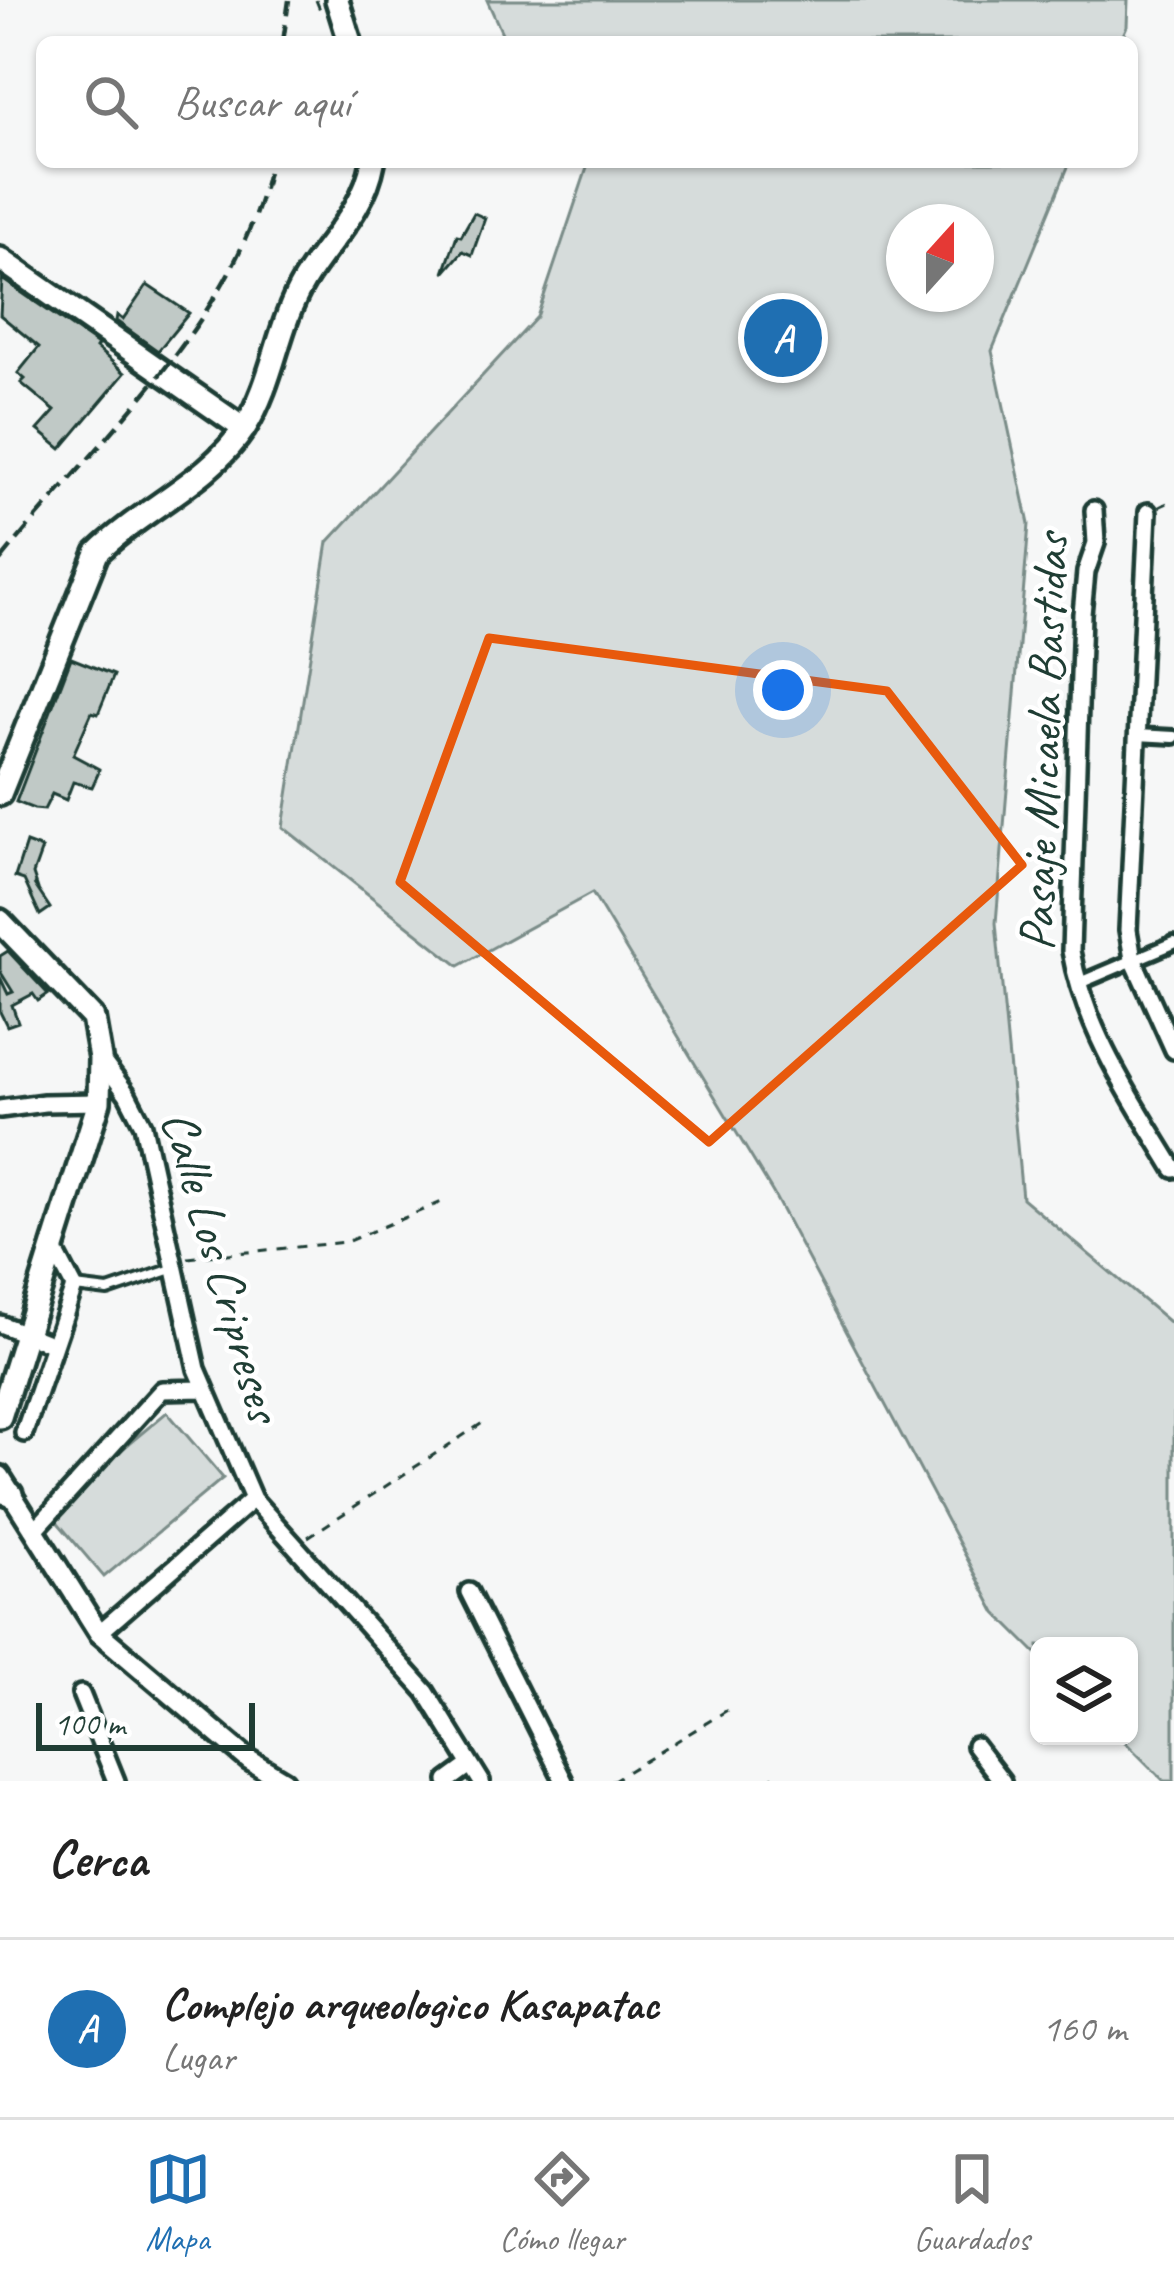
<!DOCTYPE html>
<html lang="es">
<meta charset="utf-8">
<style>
:root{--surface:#fff;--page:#f6f6f6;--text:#222;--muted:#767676;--line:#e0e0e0;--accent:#1f6fb2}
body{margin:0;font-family:Caveat,sans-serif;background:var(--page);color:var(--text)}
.controls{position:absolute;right:36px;bottom:36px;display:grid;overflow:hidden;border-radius:18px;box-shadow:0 3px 9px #0004}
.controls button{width:108px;height:108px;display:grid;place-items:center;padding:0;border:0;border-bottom:3px solid var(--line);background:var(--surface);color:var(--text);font:60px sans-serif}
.compass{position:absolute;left:886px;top:204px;width:108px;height:108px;border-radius:50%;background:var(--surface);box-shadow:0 3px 9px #0004;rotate:21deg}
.scale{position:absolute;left:36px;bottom:30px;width:219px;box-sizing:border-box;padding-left:12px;border:6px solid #1f3d34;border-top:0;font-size:33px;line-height:42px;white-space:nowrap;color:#1f3d34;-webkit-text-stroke:9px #fff;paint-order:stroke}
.you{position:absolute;left:783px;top:690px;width:42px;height:42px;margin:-30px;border:9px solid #fff;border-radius:50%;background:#1a73e8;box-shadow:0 0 0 18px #1a73e833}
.badge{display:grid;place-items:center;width:78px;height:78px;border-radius:50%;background:var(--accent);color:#fff;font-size:39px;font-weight:700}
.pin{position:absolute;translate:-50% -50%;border:6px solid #fff;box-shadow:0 3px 12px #0006}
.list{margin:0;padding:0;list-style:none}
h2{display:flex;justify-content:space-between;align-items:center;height:156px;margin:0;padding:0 48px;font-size:51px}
h2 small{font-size:39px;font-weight:400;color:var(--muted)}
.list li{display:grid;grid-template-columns:78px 1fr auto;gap:36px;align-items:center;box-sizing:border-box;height:180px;padding:0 48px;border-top:3px solid var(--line)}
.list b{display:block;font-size:45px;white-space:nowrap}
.list p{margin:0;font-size:39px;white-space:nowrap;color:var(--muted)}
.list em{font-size:39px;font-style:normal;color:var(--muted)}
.icon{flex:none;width:66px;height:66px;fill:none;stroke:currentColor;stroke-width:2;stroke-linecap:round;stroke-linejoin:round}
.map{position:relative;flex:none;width:1174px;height:1781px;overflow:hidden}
.search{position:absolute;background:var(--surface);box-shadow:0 3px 9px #0004;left:36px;right:36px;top:36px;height:132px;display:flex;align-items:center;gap:30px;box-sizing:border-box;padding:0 42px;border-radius:18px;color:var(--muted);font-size:45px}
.sheet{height:336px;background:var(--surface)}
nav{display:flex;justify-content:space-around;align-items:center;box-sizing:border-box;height:168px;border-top:3px solid var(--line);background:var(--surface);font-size:33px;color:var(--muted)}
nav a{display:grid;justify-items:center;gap:6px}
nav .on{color:var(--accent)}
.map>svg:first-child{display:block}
.green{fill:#d6dcdb;stroke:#7a8c88;stroke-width:3;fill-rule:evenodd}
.building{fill:#c0c9c6;stroke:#1f3d34;stroke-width:3}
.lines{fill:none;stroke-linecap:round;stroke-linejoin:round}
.service-casing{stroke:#1f3d34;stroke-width:16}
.pedestrian-casing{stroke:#1f3d34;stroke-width:20}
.minor-casing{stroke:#1f3d34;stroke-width:24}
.tertiary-casing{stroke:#1f3d34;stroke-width:27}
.secondary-casing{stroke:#1f3d34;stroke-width:30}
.path{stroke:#1f3d34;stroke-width:3;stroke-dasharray:9 9;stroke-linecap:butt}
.service{stroke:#fff;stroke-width:8}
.pedestrian{stroke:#fff;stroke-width:10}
.minor{stroke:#fff;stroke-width:15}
.tertiary{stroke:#fff;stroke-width:18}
.secondary{stroke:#fff;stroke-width:21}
.rail{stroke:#1f3d34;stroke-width:4.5;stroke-dasharray:18 9;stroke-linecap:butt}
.marked{fill:none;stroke:#e8590c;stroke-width:9;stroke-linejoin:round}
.labels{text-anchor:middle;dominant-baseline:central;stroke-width:9;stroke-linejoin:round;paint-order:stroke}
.street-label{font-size:51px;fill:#1f3d34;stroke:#fff}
</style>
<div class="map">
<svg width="1174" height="1781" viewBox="0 0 1174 1781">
<rect width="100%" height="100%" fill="#f6f7f7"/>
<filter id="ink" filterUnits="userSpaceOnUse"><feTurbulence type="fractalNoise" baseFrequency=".00833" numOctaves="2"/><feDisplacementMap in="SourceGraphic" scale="24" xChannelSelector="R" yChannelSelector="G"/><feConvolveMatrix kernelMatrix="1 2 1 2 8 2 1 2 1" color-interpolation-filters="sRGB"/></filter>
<g filter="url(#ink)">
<path class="green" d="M487,0H1128L1127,26L1120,42H506Z
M589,162H1070L992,351L1029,524L996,923L1022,1198L1174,1326V1781H1164L1119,1736H1129V1646H1039V1656L996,1613L773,1193L592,893L459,966L283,827L328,542L537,317ZM976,222V294H904V222Z
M167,1412L223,1478L104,1577L48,1511Z"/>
<path class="building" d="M474,213L485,218L472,255L463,251L444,273L457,235L461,236Z
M2,279L98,345L96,348L125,373L61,449L38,430L55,411L21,383L25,379L18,373L39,347L0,315Z
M147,285L189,313L158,351L116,321L117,315L123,320Z
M71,658L114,675L98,714L92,712L73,755L99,769L98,774L92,787L73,782L66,800L52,794L44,810L34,809L16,802Z
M26,843L42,849L33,874L37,886L34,884L50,908L40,915L24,880L15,877Z
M8,951L48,994L38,1001L33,994L12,1005L18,1022L7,1026L0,1012V977L8,994L13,992L0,971V956Z"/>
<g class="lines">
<defs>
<path id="service" d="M75,1287L108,1291L175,1268"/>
<path id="pedestrian" d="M1137,735L1174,737
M1077,984L1174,943"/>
<path id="minor" d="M1094,510L1096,543L1086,572L1082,614L1071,951C1085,1031 1133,1101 1174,1169
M1148,512L1128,930L1133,959L1174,1050
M100,1058L127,1094L143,1125L197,1369L253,1499L426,1692L481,1781
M0,1109L44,1103L99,1102
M0,1324L53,1345
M24,1433L74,1287L54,1249
M35,1530L162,1390L202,1389
M469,1592L564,1781
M99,1633L253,1499
M81,1694L116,1781
M975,1746L1002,1781
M448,1781L470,1765"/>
<path id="tertiary" d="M0,1476L99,1633L249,1760L284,1781"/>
<path id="secondary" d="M337,0L350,42
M0,259L244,429
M0,794L97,553C143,508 210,481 245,427C274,381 277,326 304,281C329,240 364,211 373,162
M0,921L93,1018L100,1058L99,1102L0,1417
M0,1491L11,1494"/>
</defs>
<use href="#service" class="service-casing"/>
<use href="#pedestrian" class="pedestrian-casing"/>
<use href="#minor" class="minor-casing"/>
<use href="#tertiary" class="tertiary-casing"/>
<use href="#secondary" class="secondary-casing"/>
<path class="path" d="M316,0L321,12
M1159,507L1174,500
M188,1258L346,1242L442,1202
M308,1537L484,1422
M612,1781L729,1709
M766,1781L780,1772"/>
<use href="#service" class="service"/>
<use href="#pedestrian" class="pedestrian"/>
<use href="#minor" class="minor"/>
<use href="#tertiary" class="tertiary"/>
<use href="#secondary" class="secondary"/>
<path class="rail" d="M283,42L289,0
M0,561C96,441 239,319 270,162"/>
</g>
</g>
<path class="marked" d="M489,638L887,691L1022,865L709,1142L400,882Z"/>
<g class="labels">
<g class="street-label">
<text transform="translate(1043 742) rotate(-88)">Pasaje Micaela Bastidas</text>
<text transform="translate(222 1266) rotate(74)">Calle Los Cripreses</text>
</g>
</g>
</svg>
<div class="controls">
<button><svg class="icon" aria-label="layers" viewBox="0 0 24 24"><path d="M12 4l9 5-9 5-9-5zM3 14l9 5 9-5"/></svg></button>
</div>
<svg class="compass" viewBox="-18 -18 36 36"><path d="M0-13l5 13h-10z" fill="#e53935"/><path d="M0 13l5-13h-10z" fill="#767676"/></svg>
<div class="scale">100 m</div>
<div class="you"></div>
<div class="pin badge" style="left:783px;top:338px">A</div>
<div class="search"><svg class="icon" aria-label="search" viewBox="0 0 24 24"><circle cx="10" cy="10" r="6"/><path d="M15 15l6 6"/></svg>Buscar aquí</div>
</div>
<section class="sheet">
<h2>Cerca<small></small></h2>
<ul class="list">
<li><span class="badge">A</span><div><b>Complejo arqueologico Kasapatac</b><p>Lugar</p></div><em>160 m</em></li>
</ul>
</section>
<nav>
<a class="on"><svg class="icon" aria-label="map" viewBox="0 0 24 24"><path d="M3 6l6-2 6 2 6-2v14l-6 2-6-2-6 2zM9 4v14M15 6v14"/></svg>Mapa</a>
<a><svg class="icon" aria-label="directions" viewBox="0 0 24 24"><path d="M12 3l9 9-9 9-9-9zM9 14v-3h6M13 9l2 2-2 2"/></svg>Cómo llegar</a>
<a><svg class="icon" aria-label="saved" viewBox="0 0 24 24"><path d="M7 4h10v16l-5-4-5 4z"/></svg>Guardados</a>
</nav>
